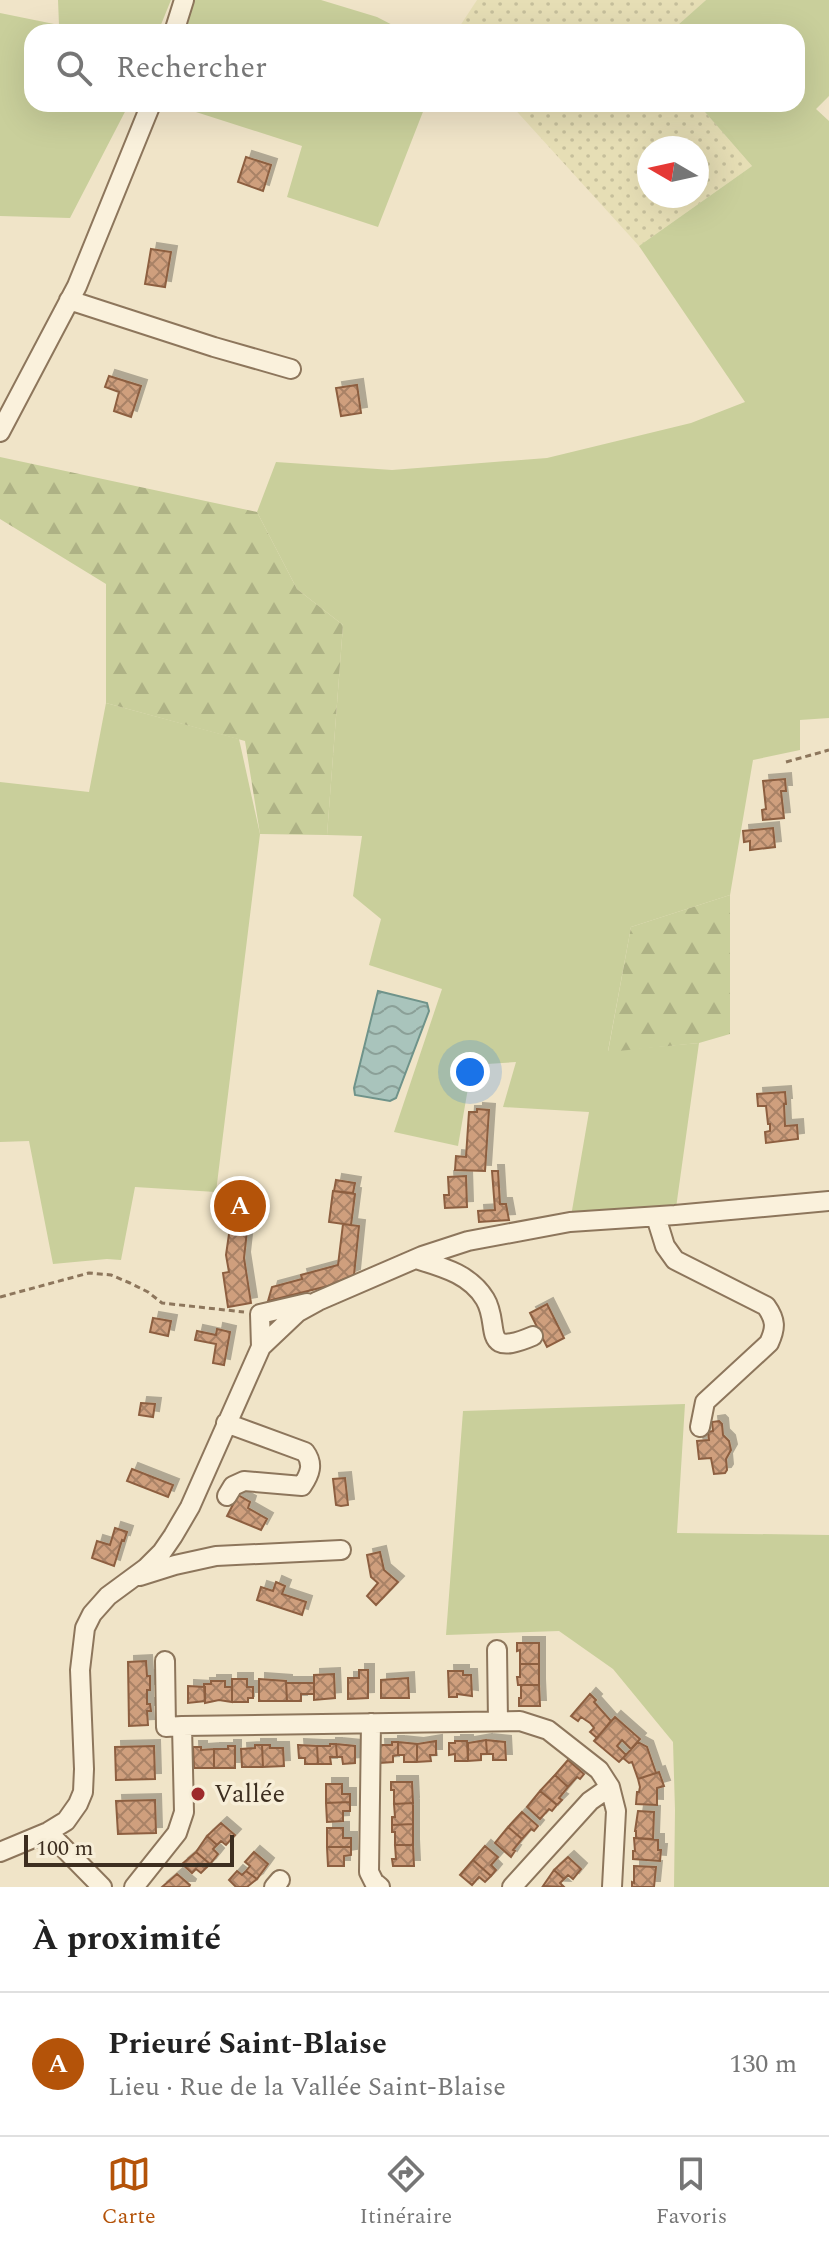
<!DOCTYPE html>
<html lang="fr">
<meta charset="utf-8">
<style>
:root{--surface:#fff;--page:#f6f6f6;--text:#222;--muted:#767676;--line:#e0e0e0;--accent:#b45309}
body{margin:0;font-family:Spectral,serif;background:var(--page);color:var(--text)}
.compass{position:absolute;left:637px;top:136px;width:72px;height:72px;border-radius:50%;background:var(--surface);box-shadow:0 8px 32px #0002;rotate:279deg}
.scale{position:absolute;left:24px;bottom:20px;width:210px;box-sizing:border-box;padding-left:8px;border:4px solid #3d2e20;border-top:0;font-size:22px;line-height:28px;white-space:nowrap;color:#3d2e20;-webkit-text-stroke:6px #f7eed8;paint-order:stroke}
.you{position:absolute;left:470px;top:1072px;width:28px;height:28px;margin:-20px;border:6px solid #fff;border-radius:50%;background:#1a73e8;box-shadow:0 0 0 12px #1a73e833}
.badge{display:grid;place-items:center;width:52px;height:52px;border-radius:50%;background:var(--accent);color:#fff;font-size:26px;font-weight:700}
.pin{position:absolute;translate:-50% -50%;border:4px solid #fff;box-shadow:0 2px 8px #0006}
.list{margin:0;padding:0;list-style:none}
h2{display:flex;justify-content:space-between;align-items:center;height:104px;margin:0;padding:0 32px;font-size:34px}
h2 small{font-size:26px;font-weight:400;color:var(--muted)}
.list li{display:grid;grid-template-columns:52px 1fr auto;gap:24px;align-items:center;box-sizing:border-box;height:144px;padding:0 32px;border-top:2px solid var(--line)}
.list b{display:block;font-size:30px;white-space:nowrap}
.list p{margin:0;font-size:26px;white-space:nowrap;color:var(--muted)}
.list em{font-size:26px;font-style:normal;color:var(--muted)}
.icon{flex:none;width:44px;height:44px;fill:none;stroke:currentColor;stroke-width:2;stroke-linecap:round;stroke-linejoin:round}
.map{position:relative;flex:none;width:829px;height:1887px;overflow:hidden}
.search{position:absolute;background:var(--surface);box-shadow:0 8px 32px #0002;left:24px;right:24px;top:24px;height:88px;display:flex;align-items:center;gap:20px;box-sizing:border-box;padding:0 28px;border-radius:24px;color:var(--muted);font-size:30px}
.sheet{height:248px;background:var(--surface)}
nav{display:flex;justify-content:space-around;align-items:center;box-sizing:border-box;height:112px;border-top:2px solid var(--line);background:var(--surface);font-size:22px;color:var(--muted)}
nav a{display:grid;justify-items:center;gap:4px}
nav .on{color:var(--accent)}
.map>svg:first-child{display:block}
.farmland{fill:url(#farmland-dots);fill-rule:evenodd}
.green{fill:#c9cf9b}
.forest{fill:url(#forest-firs)}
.water{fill:url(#water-waves);stroke:#6f938a;stroke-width:2}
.building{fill:url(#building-cross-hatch);stroke:#8d5f41;stroke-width:2;filter:url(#shadow)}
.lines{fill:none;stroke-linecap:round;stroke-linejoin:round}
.minor-casing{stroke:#8d765c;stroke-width:22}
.path{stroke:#8d765c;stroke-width:3;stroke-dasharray:6 4;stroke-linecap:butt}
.minor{stroke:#faf1dc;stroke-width:18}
.poi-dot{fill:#9e2a2b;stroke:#f7eed8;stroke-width:3}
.labels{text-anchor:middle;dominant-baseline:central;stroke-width:7;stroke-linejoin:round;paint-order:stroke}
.poi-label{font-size:26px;fill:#3d2e20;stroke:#f7eed8;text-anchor:start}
</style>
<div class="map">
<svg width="829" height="1887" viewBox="0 0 829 1887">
<defs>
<pattern id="farmland-dots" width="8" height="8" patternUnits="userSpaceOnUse" patternTransform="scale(2)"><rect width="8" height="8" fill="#e6deb5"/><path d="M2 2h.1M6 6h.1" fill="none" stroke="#c6bf9b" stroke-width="1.8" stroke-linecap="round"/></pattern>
<pattern id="forest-firs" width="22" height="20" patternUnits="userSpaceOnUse" patternTransform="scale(2)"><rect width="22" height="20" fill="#c9cf9b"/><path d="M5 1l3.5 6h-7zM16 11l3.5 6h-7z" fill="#aeb285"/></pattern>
<pattern id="water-waves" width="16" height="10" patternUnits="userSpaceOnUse" patternTransform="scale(2)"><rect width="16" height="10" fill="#a9c4bc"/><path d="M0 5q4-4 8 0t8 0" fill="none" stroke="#8ba098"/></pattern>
<pattern id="building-cross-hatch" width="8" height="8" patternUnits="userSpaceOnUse" patternTransform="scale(2)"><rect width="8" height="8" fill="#cf9f7d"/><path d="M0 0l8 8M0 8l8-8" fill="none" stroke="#a98266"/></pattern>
<filter id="shadow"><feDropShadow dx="6" dy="-6" stdDeviation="0" flood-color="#0004"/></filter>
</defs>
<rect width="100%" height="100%" fill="#f0e4c8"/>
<path class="farmland" d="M477,0H706L670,32H456Z
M510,104H698L752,166L639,246ZM649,148H697V196H649Z"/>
<path class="green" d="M58,0H171L158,32H32V104H129L70,218L0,216V13L59,25Z
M194,0H321L377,17L406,32H184Z
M706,0H829V96L816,109L829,121V718L800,720V750L753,760L730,895L631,927L608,1051L699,1043L675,1215L570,1222L589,1112L503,1107L516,1062L472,1065L458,1146L394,1132L442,989L369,965L381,919L353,896L362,836L327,835L343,625L297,589L257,512L276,462L392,470L547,458L691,423L745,402L639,246L752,166L698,104H797V32H670Z
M171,104H426L378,227L287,197L302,146Z
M106,703L239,739L260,834L216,1192L135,1187L121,1260L107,1259L53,1264L29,1141L0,1142V782L89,792Z
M685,1404L677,1533L829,1535V1887H674L675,1810L673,1742L613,1669L559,1631L446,1635L463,1411Z"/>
<path class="forest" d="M0,457L257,512L297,589L343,625L327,835L260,834L245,741L106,703V584L0,519Z
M730,895V1034L699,1043L608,1052L631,927Z"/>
<path class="water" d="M378,991L427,1003L429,1011L396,1098L390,1101L355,1095L354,1088Z"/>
<path class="building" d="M246,157L271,165L263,191L238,182Z
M151,249L171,252L165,287L145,284Z
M109,376L141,386L131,417L114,411L119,392L105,387Z
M357,385L361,413L341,416L336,388Z
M785,779L786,791H781L784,818L763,820L762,810L766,809L763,781Z
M773,828L775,847L750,850V841L744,842L743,831Z
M785,1092L786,1104H784L785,1126L797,1125L798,1139L766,1143L765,1132L770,1131V1124H768L766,1106H758L757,1094Z
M477,1109L489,1110L485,1171L455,1170L456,1156L466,1157L469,1112H477Z
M492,1171H498L500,1204H506L509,1220L479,1222L478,1211L495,1210Z
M466,1176L467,1207L445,1208L444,1195H449L448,1177Z
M336,1180L355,1183L353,1193L334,1191Z
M235,1189L236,1191L249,1193L250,1189H252L248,1222L231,1220L230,1222L228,1221V1218H231L232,1208L225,1205L226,1190L233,1191Z
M333,1191L355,1194L351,1225L329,1222Z
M231,1220L248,1222L244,1258L251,1303L228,1307L223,1273L229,1272L226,1255Z
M343,1224L359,1226L354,1275L328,1286L268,1301L272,1287L302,1279L301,1275L338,1265Z
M547,1304L564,1338L547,1347L530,1313Z
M153,1318L171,1321L168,1336L150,1332Z
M217,1329L230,1332L224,1365L213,1363L216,1344L195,1340L197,1331L216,1335Z
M141,1403L155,1404L153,1417L139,1415Z
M719,1421L722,1424L723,1435L729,1441L731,1450L726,1459L727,1470L725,1473L714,1474L711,1458L699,1459L697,1441L709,1440L708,1432L713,1431L712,1422Z
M132,1469L173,1485L168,1497L127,1481Z
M345,1478L348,1505L341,1506L336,1505L333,1479Z
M238,1495L250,1502L248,1508L267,1519L261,1530L227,1516Z
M115,1528L127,1532L124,1541L122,1540L114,1566L92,1558L97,1541L110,1545Z
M380,1552L384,1570L398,1582L376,1605L367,1596L378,1583L371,1577L367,1555Z
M276,1582L285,1586L282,1594L306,1602L302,1615L257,1600L261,1587L273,1591Z
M517,1643H539V1664H520V1650L517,1651Z
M146,1661L147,1676H150V1690H147V1704H150L151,1711H147L148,1725L129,1726L128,1662Z
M520,1664H539V1685H518L517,1677H520Z
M359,1670H368V1698L348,1699V1678H359Z
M448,1671H463V1675H471L472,1696L457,1694V1697H449Z
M334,1674L335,1698L314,1700V1675Z
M408,1678L409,1698H381V1680Z
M232,1679H247V1687H253V1698H248V1702H232Z
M259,1679L286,1681L287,1701H259Z
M211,1681H225V1687H232V1702L219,1700L205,1703L204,1684H211Z
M286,1683H314V1694H301V1701H287Z
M521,1685H539L540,1706H519V1698H521Z
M188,1686L205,1687V1701L188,1703Z
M590,1694L596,1700L594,1702L611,1721L597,1738L590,1732L594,1728L590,1723L581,1717L578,1721L571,1716Z
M615,1717L640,1739L631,1749L622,1740L617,1746L626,1755L619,1762L594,1741Z
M486,1740L487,1754H481V1760L468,1761V1743Z
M486,1740L505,1742L506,1760H493V1754H487Z
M436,1741V1755H430L431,1761L417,1762V1744Z
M455,1741H467L468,1761H455V1754L449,1755V1743H455Z
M392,1742H398V1755L393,1756V1762L380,1763L379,1745H392Z
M398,1742L417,1744V1762H404V1755H398Z
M638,1742L647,1747L656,1773L638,1779L632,1762L629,1763L623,1758Z
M330,1744H336L337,1757H330L331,1764H318L317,1746H330Z
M336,1744L355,1746V1763L343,1764L342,1757H337Z
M255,1745H262L263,1767H242L241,1749L255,1748Z
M262,1745H270V1748H283L284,1766L263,1767Z
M298,1745L317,1746L318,1764H305V1758H299Z
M154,1746L155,1779L116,1780L115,1747Z
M228,1746H235V1768H214V1749H228Z
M193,1747H201V1750L214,1749V1768H194Z
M568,1760L584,1774L580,1779L577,1777L568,1787L555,1775Z
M659,1772L664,1786L657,1788V1805L636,1804L637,1792H639L640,1787L638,1779Z
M555,1775L568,1787L559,1798L562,1800L557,1805L540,1791Z
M391,1782H412L413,1803L394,1804V1790H391Z
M326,1784H342V1794H350V1802L326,1803Z
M540,1791L557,1805L552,1811L549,1809L540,1819L527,1807Z
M155,1800L156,1833L118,1834L116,1801Z
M350,1802V1811H343V1821L327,1822L326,1803Z
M413,1803V1824L392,1825V1817H395L394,1804Z
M638,1811L654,1812L653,1839L636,1838V1831H635Z
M522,1812L538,1826L534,1831L531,1829L522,1839L508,1827Z
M221,1823L235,1835L226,1845L221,1841L217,1845L207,1836Z
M413,1824V1845H395V1832H392V1825Z
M508,1827L522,1839L513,1850L515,1851L511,1857L495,1843Z
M327,1828H343V1838H351V1847H327Z
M207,1836L217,1845L213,1849L218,1854L210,1864L196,1852Z
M634,1838L658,1840V1850H661L660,1861L633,1859V1851H635Z
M395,1845H413L414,1866H393L392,1859H396Z
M485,1846L498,1857L491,1865L496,1870L491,1876L473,1860Z
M327,1847H351V1855L344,1856V1866H328Z
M196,1852L210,1864L201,1873L196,1869L192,1873L182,1864Z
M254,1852L268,1864L257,1879L246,1871L250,1866L245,1862Z
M568,1857L581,1869L573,1879L568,1875L564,1879L554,1870Z
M473,1860L491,1876L485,1882L479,1877L472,1885L460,1875Z
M634,1866L656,1867L654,1887H632V1882L634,1883Z
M554,1870L564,1879L560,1883L564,1887L543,1886Z
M237,1871L242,1875L246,1871L257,1879L247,1887H236L229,1880Z
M177,1874L190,1885L189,1887H162Z"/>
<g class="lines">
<defs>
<path id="minor" d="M174,32L184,0
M69,300L214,347L291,369
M0,432L77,286L151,104
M656,1217L665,1246L675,1260L766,1306C776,1320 776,1328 769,1343L705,1402L700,1427
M416,1259C442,1267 470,1274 485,1299C501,1325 479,1359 533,1336
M261,1347L260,1314L307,1303
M226,1423L305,1452C314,1464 310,1474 302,1486L244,1481L233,1486L227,1496
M140,1576L175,1565L216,1556L341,1550
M497,1650L498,1721
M165,1661L166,1727L182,1726
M371,1723L369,1872L374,1882L380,1887
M48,1832L102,1887
M0,1852L48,1832L66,1821L78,1804L83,1792L84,1769L80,1670L85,1628L92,1614L108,1596L146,1568L162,1552L173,1536L190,1507L261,1347L298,1312L318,1301L422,1256L468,1241L570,1222L675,1215L829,1201
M134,1887L177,1833L184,1812L182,1726L520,1721L548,1730L599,1770L610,1787L616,1811L612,1887
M274,1887L280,1880
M512,1887L590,1801L610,1787"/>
</defs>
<use href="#minor" class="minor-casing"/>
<path class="path" d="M786,762L829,750
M0,1297L89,1273L111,1275L130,1283L148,1292L162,1303L244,1312"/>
<use href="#minor" class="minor"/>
</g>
<circle class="poi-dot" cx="198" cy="1794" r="8"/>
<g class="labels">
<g class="poi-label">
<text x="214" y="1794">Vallée</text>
</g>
</g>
</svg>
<svg class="compass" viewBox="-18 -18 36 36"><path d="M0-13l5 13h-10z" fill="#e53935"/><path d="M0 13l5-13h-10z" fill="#767676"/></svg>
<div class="scale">100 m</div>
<div class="you"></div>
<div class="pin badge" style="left:240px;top:1206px">A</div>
<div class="search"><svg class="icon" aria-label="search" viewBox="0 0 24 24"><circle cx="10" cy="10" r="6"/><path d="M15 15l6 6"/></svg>Rechercher</div>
</div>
<section class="sheet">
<h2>À proximité<small></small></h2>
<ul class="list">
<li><span class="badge">A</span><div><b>Prieuré Saint-Blaise</b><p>Lieu · Rue de la Vallée Saint-Blaise</p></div><em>130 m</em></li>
</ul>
</section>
<nav>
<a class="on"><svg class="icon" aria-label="map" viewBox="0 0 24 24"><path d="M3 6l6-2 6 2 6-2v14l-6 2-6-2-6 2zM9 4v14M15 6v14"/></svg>Carte</a>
<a><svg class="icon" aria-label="directions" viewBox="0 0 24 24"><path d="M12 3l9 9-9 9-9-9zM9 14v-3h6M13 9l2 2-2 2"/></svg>Itinéraire</a>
<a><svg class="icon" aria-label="saved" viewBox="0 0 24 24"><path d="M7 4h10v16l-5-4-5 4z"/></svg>Favoris</a>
</nav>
